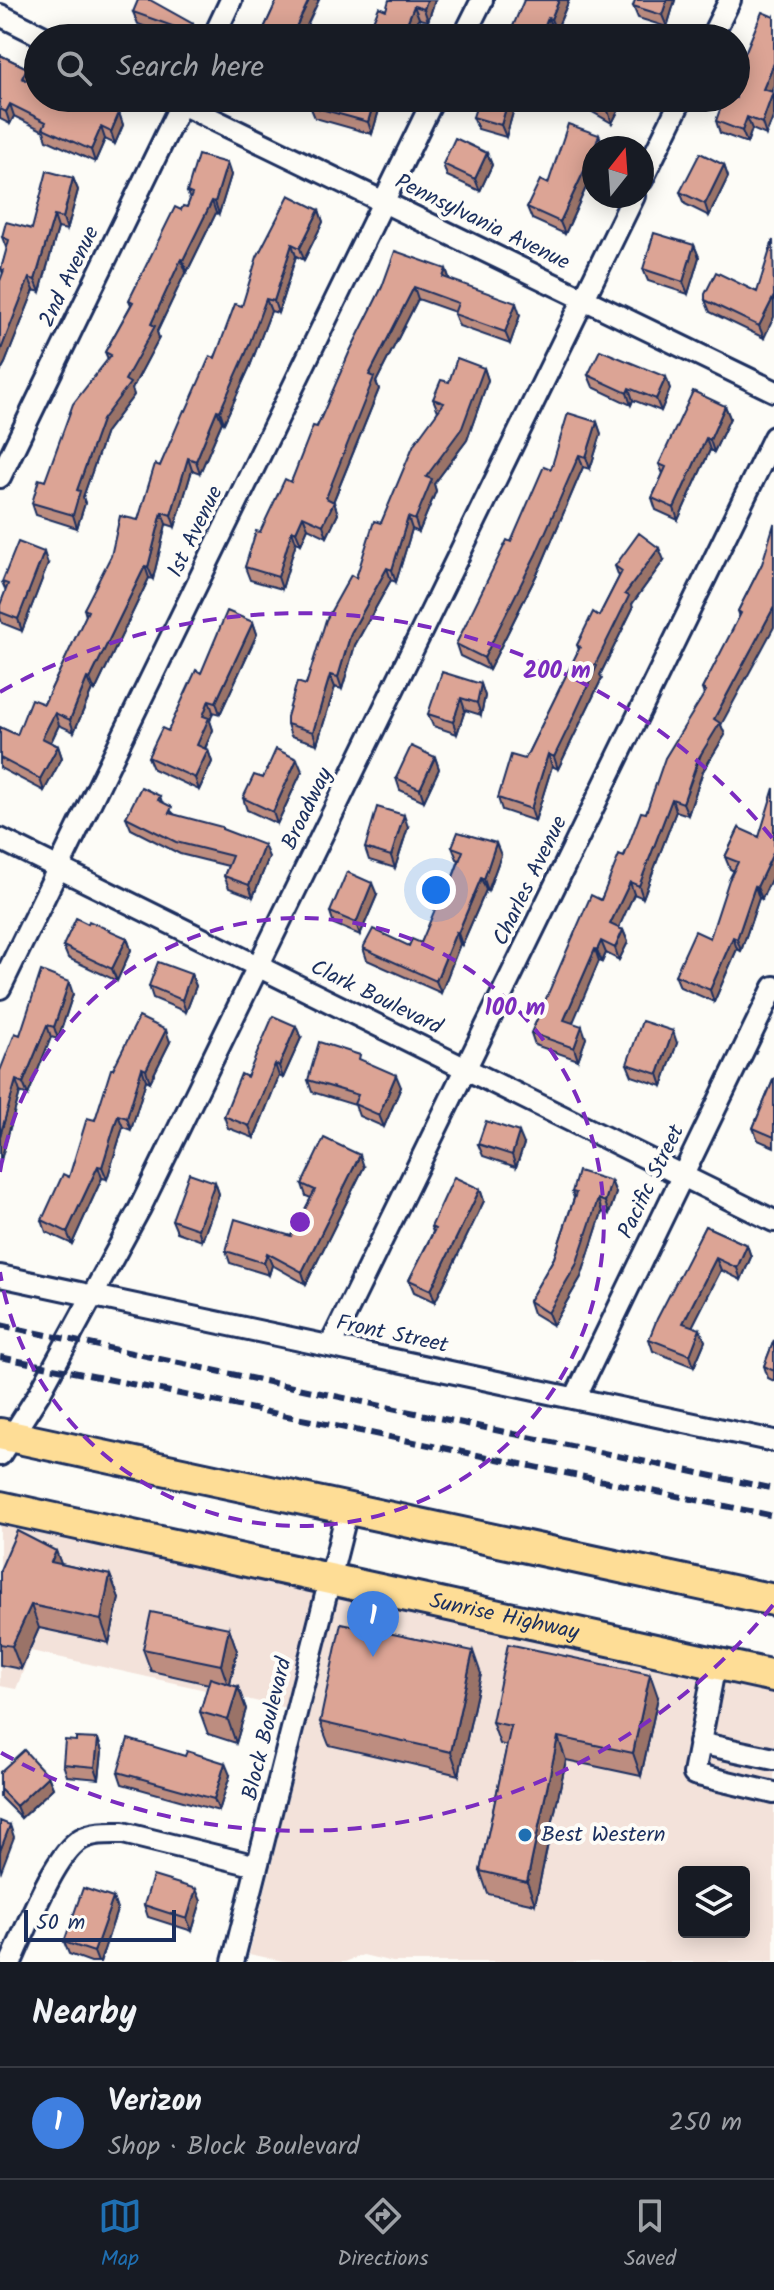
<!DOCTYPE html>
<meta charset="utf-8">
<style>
:root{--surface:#171b24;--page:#242831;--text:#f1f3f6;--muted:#9ea1a6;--line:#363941;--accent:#1f6fb2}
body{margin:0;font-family:Kalam,sans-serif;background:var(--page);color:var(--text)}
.controls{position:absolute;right:24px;bottom:24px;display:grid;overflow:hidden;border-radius:8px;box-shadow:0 4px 20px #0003}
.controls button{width:72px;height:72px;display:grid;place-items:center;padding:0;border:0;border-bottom:2px solid var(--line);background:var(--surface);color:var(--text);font:40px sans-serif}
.compass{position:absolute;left:582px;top:136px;width:72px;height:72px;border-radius:50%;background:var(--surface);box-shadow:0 4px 20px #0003;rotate:17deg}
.scale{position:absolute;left:24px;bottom:20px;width:152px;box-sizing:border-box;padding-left:8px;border:4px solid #1b2f5e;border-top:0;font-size:22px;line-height:28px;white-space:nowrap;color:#1b2f5e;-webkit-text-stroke:6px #fdfcf7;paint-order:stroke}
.you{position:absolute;left:436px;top:890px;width:28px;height:28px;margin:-20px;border:6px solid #fff;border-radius:50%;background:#1a73e8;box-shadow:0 0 0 12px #1a73e833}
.badge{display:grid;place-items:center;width:52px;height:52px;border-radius:50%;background:var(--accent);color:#fff;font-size:26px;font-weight:700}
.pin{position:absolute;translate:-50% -66px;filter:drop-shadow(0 2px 4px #0008)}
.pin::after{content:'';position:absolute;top:42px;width:28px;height:24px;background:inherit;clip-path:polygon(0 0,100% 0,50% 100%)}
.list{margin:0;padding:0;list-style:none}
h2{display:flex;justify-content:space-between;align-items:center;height:104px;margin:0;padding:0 32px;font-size:34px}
h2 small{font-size:26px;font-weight:400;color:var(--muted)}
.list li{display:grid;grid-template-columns:52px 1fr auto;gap:24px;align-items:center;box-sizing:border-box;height:112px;padding:0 32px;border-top:2px solid var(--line)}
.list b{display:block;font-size:30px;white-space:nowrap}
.list p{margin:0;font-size:26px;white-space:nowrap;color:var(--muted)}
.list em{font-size:26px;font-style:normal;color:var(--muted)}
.icon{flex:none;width:44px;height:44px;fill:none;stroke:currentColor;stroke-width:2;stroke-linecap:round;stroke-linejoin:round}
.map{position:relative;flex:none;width:774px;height:1962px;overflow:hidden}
.search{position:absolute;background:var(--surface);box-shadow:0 4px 20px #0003;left:24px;right:24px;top:24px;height:88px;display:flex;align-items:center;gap:20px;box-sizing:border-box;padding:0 28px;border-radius:44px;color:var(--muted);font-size:30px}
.sheet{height:216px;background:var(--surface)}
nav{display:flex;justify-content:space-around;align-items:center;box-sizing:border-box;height:112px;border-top:2px solid var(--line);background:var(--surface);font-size:22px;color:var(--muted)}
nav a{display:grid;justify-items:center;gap:4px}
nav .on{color:var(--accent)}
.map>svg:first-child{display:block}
.built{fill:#f3e2da;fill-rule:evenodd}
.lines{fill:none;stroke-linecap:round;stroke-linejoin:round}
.minor-casing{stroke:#1b2f5e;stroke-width:26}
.highway-casing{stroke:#1b2f5e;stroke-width:36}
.minor{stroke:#fdfcf7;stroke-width:20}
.highway{stroke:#fedd96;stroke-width:30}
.rail{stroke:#1b2f5e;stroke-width:6;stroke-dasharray:12 6;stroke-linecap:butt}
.wall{fill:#bd8d80;stroke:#1b2f5e;stroke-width:2}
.shaded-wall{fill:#9a7368;stroke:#1b2f5e;stroke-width:2}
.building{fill:#dca495;stroke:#1b2f5e;stroke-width:2}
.ring{fill:none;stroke:#7b2cbf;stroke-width:4;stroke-dasharray:14 10}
.poi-dot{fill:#1f6fb2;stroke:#fdfcf7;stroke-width:3}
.labels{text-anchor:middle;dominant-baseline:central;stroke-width:8;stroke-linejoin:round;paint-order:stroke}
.street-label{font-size:22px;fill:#1b2f5e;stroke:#fdfcf7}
.poi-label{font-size:22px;fill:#1b2f5e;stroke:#fdfcf7;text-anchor:start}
.centre{fill:#7b2cbf;stroke:#fdfcf7;stroke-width:4}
.ring-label{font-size:24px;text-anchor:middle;font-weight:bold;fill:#7b2cbf;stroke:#fdfcf7;stroke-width:8;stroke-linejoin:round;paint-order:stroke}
</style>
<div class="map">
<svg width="774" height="1962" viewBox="0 0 774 1962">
<rect width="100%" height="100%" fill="#fdfcf7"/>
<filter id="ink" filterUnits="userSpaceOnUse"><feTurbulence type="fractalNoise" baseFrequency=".0125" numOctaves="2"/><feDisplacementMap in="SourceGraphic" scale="16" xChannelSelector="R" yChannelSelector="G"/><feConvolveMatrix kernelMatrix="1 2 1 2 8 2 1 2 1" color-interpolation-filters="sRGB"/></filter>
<g filter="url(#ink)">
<path class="built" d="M0,1519L774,1689V1962H393L363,1955L345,1962H288L249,1954L309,1713L31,1651L16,1689L0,1686ZM684,1872H744V1932H684Z"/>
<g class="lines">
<defs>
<path id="minor" d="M0,15L46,38
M213,38L231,0
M463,38L482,0
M711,38L730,0
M169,98L774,391
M642,180L682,98
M0,477L184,98
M0,839L774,1221
M0,988L434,98
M0,1276L774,1441
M330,1346L774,437
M575,1398L774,987
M0,1455L40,1392L140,1208L634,196
M715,1664L694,1774L774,1793
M699,1743L774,1759
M11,1962C25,1932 54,1854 81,1839C93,1832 109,1833 123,1833L257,1866
M233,1962L348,1508"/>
<g id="highway">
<path d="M0,1434L774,1600"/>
<path id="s1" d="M0,1507L774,1676"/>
</g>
</defs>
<use href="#minor" class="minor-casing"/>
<use href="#highway" class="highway-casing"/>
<use href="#minor" class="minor"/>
<use href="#highway" class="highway"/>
<path class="rail" d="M0,1325L774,1489
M0,1357L774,1516"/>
</g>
<path class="wall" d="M277,0L301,38H258L261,35Z
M435,0L428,21L386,10Z
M524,0H569L556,31L553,30Z
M675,0L667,27L638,18L633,6Z
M133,12L193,24L197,36L196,38H177L138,24Z
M774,17V85L771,92L774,94V115L766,135L752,129L747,143L720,133L716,121Z
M0,55L27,68L32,80L31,82L38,98L119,113L123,125L115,144L105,139L95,162L47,140L44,131L14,116L10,124L0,119Z
M517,98L506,137L478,129L473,117Z
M585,98H625L612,123L589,110Z
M310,106L379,110L372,134L315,118Z
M599,135L604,147L591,184L588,183L565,234L532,219L527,207L548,184Z
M487,153L492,165L480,191L447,176L443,164Z
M724,165L728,177L709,216L685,204L680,192Z
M231,175L219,214L216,213L187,272L186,271L157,332L159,338L132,389L134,395L106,432L83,497L85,503L77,528L36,515L32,503L45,481L108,359L105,352L131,305L129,300L181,210L187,207L190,200L187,192Z
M73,178L78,190L67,230L58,228L40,292L34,290L5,363L0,372V281L3,274L1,269L7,250L2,237L32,229Z
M319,210L323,222L304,260L296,256L278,313L271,311L250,366L224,423L222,422L200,473L192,470L175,527L166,524L153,579L149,578L95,691L92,690L74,732L59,725L51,742L58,746L62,758L44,791L0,768V727L17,735L44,704L86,616L84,609L138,520L160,466L186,411L242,306Z
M694,245L699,257L688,294L648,281L643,269Z
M446,269L450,280L520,315L510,344L459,326L454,314L455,312L418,299L376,382L379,389L333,502L338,514L327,537L308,528L301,544L296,542L282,589L250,580L245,567L260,532L291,482L382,287Z
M757,292L764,338L710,312L705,300Z
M484,368L488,380L467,440L434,484L436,491L419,532L412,529L396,582L391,580L355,645L342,689L335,687L317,744L291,736L287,724L381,523L438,411L433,399L449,382Z
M588,375L666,377L670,389L661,411L633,400L631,405L593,387Z
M725,406L730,418L714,452L710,450L678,520L656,510L652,498L663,474L659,464Z
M597,422L601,434L590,469L583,467L541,566L489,670L460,656L456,644L551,469Z
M664,560L632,604L633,608L600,675L602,678L558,769L552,766L535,821L502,810L498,798L525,759L579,650L577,645L599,616L619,577L615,566Z
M48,564L22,631L2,623L0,617V605L6,591L2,582Z
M762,564L721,725L725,735L703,771L688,815L676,811L643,898L634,894L618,928L623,930L628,942L619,960L606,953L602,962L599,961L572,1023L586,1038L578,1060L535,1045L531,1033L646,813L704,695L702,689L740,617L738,611Z
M253,622L257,634L220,714L213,712L210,721L213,730L205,749L208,750L212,762L199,790L153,769L148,757L168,731L201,673Z
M481,684L485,696L481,715L465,710L457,734L433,726L428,714Z
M435,757L439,769L424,801L400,790L396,778Z
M302,771L277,824L247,810L243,798L263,778Z
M160,796L162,802L175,815L224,830L269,857L253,897L229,888L224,876L228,866L180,854L131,829L126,817Z
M408,827L395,868L369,860L365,848Z
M739,828L762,899L759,898L741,951L737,949L714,1002L680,987L675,975L710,938L734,871L730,869L725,857Z
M452,847L501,855L488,891L486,890L462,945L460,944L441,993L367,960L363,948L409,946L421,943L450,885L459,860L457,859Z
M377,895L360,935L334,924L330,912Z
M88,924L127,938L131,950L117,981L68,958L63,946Z
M191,974L196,986L186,1012L153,998L149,986Z
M73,994L58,1039L51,1037L28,1095L20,1092L0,1163V1071Z
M301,1038L283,1078L279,1076L254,1138L228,1128L224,1116L247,1077Z
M170,1042L150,1082L146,1080L131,1130L123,1127L107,1179L102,1178L72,1244L46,1232L42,1220L69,1177L95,1120L113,1069Z
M677,1043L662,1086L632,1076L627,1064Z
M362,1061L401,1087L384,1127L359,1116L355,1105L312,1092L308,1080Z
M774,1078V1147L758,1140L753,1128Z
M478,1144H524L516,1167L483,1156Z
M364,1167L306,1284L272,1265L269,1275L230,1263L226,1251L291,1236L311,1198L306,1196L302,1184Z
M611,1181L616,1193L609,1214L602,1212L581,1277L553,1325L533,1313L529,1301L554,1258L574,1198L572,1192Z
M215,1182L219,1194L202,1241L177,1232L172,1220Z
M480,1189L484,1201L435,1302L414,1292L409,1280L433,1232L431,1227Z
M705,1226L747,1245L751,1257L741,1280L721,1270L692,1326L705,1341L694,1367L653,1351L649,1339Z
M774,1340V1381L768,1378L764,1366Z
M56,1551L61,1564L110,1575L119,1598L109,1643L39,1628L21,1669L0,1665V1570Z
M229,1628L237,1651L230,1684L238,1687L246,1709L236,1743L208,1734L200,1712L209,1684L151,1671L143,1649Z
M481,1674L459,1775L329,1745L320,1722Z
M658,1697L641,1776L566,1760L535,1904L488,1894L480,1871L507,1746L500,1744L492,1722Z
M98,1739L102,1751L99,1779L67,1776L63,1764L76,1741Z
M0,1772L48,1776L53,1788L21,1818L0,1797Z
M118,1772L230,1775L219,1811L122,1784Z
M113,1898L117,1910L100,1962H91L69,1954L64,1942Z
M201,1901L192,1931L148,1917L144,1905Z"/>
<path class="shaded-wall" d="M309,0H319L301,38H299L295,29Z
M427,0H435L428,21L424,9Z
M559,0H569L556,31L551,19Z
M667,0H675L667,27L662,15Z
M414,6L419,18L410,38H401Z
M548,18L553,30L549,38H540Z
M193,24L197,36L196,38H191L189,32Z
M292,28L296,38H288Z
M774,63V85L768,101L763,89Z
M27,68L32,80L27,90L22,78Z
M773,92L774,115L766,135L762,123Z
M375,98L379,110L372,134L368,122Z
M509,98H517L506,137L501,125Z
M614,98H625L612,123L608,111Z
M10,104L14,116L10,124L6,112Z
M119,113L123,125L115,144L111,132Z
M747,117L752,129L747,143L742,131Z
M101,127L105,139L95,162L91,150Z
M599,135L604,147L603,148H595Z
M594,151V176L591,184L587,172Z
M487,153L492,165L480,191L475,179Z
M227,163L231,175L219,214L215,202Z
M724,165L728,177L709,216L705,204Z
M584,171L588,183L565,234L560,222Z
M73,178L78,190L67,230L63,218Z
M212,201L216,213L187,272L183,260Z
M319,210L323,222L304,260L300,248Z
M54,216L58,228L40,292L35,280Z
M292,244L296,256L278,313L274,301Z
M694,245L699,257L688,294L683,282Z
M181,259L186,271L157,332L159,338L132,389L134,395L106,432L83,497L85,503L77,528L73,515L77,490L102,420L125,380Z
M446,269L450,281L443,277Z
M29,278L34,290L5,363L0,372V352Z
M414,287L418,299L376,382L379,389L331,507L334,502L338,514L327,537L323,525L326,498L369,375Z
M774,296V317L764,338L759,326Z
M266,299L271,311L250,366L224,423L220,411Z
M516,303L520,315L510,344L505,332Z
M484,368L488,380L467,440L434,484L436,491L419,532L415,520L426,477Z
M666,377L670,389L661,411L656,399Z
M629,388L633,400L631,405L627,393Z
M725,406L730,418L714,452L710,440Z
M217,410L222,422L200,473L196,461Z
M597,422L601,434L590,469L586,457Z
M706,438L710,450L678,520L674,508Z
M579,455L583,467L541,566L489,670L484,658Z
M188,458L192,470L175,527L171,515Z
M162,512L166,524L153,579L148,567Z
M303,516L308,528L301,544L296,532Z
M408,517L412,529L396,582L392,570Z
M292,530L296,542L282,589L278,577Z
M659,548L664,560L632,604L633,608L600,675L602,678L558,769L554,757L625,594Z
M44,552L48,564L22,631L18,619Z
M145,566L149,578L95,691L90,679Z
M387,568L391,580L355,645L342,689L338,677L351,633Z
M774,607V627L721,725L725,735L703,771L688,815L683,803L714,719Z
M253,622L257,634L220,714L216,702Z
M330,675L335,687L317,744L313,732Z
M87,678L92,690L74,732L70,720Z
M481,684L485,696L481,715L477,703Z
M461,698L465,710L457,734L453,722Z
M209,700L213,712L210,721L213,730L201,757L197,745L203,716Z
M55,713L59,725L47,750L42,738Z
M58,746L62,758L44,791L40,779Z
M208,750L212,762L199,790L195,778Z
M548,754L552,766L535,821L531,809Z
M435,757L439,769L424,801L420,789Z
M297,759L302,771L277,824L273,812Z
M672,799L676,811L643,898L639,886Z
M404,815L408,827L395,868L391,856Z
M496,843L501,855L488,891L484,879Z
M264,845L269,857L253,897L249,885Z
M774,851V873L762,899L757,887Z
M481,878L486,890L462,945L458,933Z
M630,882L634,894L615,936L610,924Z
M372,883L377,895L360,935L356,923Z
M755,886L759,898L741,951L737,939Z
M623,930L628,942L619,960L615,948Z
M456,932L460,944L441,993L436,981Z
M733,937L737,949L714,1002L710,990Z
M127,938L131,950L117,981L112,969Z
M601,941L606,953L602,962L597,950Z
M595,949L599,961L569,1032L564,1020Z
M191,974L196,986L186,1012L182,1000Z
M69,982L73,994L58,1039L54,1027Z
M47,1025L51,1037L28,1095L23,1083Z
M296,1026L301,1038L283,1078L279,1066Z
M582,1026L586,1038L578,1060L574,1048Z
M166,1030L170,1042L150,1082L146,1070Z
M673,1031L677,1043L662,1086L658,1074Z
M275,1064L279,1076L254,1138L249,1126Z
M142,1068L146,1080L131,1130L127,1118Z
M396,1075L401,1087L384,1127L379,1115Z
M16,1080L20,1092L0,1163V1136Z
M118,1115L123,1127L107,1179L102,1167Z
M519,1132L524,1144L516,1167L512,1155Z
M360,1155L364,1167L306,1284L302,1272Z
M98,1166L102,1178L72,1244L67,1232Z
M611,1181L616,1193L609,1214L605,1202Z
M215,1182L219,1194L202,1241L198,1229Z
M480,1189L484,1201L435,1302L431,1290Z
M598,1199L602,1212L581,1277L553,1325L548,1313Z
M747,1245L751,1257L741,1280L737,1268Z
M267,1253L272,1265L269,1275L264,1263Z
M716,1258L721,1270L688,1335L683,1323Z
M700,1329L705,1341L694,1367L690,1355Z
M56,1551L65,1574L51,1562Z
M110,1575L119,1598L109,1643L101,1620Z
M31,1605L39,1628L21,1669L12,1646Z
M229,1628L237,1651L229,1688L221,1665Z
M473,1651L481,1674L459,1775L451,1752Z
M650,1674L658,1697L641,1776L633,1753Z
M238,1687L246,1709L236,1743L228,1720Z
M558,1737L566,1760L535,1904L527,1882Z
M98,1739L102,1751L99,1779L95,1767Z
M225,1763L230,1775L219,1811L214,1799Z
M48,1776L53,1788L21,1818L16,1806Z
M10,1825L14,1837L1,1871L0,1868V1851Z
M196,1889L201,1901L192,1931L187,1919Z
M113,1898L117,1910L100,1962H98L94,1952Z"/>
<path class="building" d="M138,0H150L193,24L189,32L133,12Z
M277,0H309L295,29L292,28L288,38H258L260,34L261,35Z
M389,0H427L424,9L414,6L401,38H366L379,7L386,10Z
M524,0H559L551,19L548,18L540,38H508Z
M635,0H667L662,15L633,6Z
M762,12L774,17V63L763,89L773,92L762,123L747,117L742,131L716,121L724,98H736V75Z
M0,55L27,68L22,78L38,86V98H86L119,113L111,132L101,127L91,150L43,128L46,122L10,104L6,112L0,109Z
M312,98H375L368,122L310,106Z
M479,98H509L501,125L473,117Z
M585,98H614L608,111Z
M568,124L599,135L587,172L584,171L560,222L527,207L540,180L548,184Z
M455,138L487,153L475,179L443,164Z
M700,153L724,165L705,204L680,192Z
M198,155L227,163L215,202L212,201L183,260L181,259L151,324L155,326L125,380L130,383L102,420L77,490L80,491L73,515L32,503L39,479L45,481L73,404L111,355L105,352L133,302L129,300L175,207L181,210L183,206L187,207L192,194L187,192Z
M47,171L73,178L63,218L54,216L35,280L29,278L0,352V281L4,270L1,269L9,240L2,237L6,222L32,229Z
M289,195L319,210L300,248L292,244L274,301L266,299L246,353L220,411L217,410L196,461L188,458L171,515L162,512L148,567L145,566L90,679L87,678L70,720L55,713L42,738L58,746L40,779L0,758V727L17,735L31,699L44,704L88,611L84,609L111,556L120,516L138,520L155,464L160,466L184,410L186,411L210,356L215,358L235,304L242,306L257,257Z
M654,233L694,245L683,282L643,269Z
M773,240L774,296L759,326L705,300V294L716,272L757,292Z
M395,251L446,269L443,277L516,303L505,332L454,314L458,303L414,287L369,375L374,377L326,498L334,502L323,525L303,516L296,532L292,530L278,577L245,567L256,531L260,532L285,479L291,482L313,426L317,427L349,353L382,287Z
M600,350L666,377L656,399L629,388L627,393L588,375Z
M457,358L484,368L462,428L426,477L432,479L415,520L408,517L392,570L387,568L351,633L338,677L330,675L313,732L287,724V717L297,682L306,685L326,620L351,575L356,578L374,521L381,523L414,444L444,403L433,399L441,380L449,382Z
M693,391L725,406L710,440L706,438L674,508L652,498L666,467L659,464Z
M568,413L597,422L586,457L579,455L536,554L484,658L456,644L507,540L511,542L544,466L551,469Z
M774,524V607L714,719L720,723L698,759L683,803L672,799L639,886L630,882L610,924L623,930L615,948L601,941L597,950L595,949L564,1020L582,1026L574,1048L531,1033L591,895L601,900L619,855L624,857L641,812L646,813L665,758L706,691L702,689L741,613L738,611L762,564Z
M639,533L659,548L625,594L629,596L595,665L597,666L572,720L554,757L548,754L531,809L498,798L511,755L525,759L580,647L577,645L593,612L599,616L622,571L615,566Z
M18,542L44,552L18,619L0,612V605L8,584L2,582Z
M227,611L253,622L216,702L209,700L203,716L209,718L197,745L208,750L195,778L148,757L162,728L168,731L196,670L201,673Z
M442,672L481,684L477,703L461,698L453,722L428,714Z
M411,746L435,757L420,789L396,778Z
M276,749L297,759L273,812L243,798L254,775L263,778Z
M141,787L160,796L158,800L172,807L169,813L222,827V829L264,845L249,885L224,876L232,856L176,842L126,817Z
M774,788V851L757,887L755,886L737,939L733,937L710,990L675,975L695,931L710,938L729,880L738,862L725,857L739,828L759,837Z
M377,807L404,815L391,856L365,848Z
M458,832L496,843L484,879L481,878L458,933L456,932L436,981L363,948L373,929L409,946L412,939L421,943L446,883L450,885L463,851L452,847Z
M347,872L372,883L356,923L330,912Z
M76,918L88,924L89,921L127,938L112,969L63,946Z
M158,962L191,974L182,1000L149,986Z
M41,971L69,982L54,1027L47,1025L23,1083L16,1080L0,1136V1071L15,1033L20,1035Z
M273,1016L296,1026L279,1066L275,1064L249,1126L224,1116L241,1074L247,1077Z
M139,1017L166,1030L146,1070L142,1068L127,1118L118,1115L102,1167L98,1166L67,1232L42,1220L63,1174L69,1177L87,1118L95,1120L111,1069H113Z
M642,1021L673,1031L658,1074L627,1064Z
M319,1042L360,1055L359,1059L396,1075L379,1115L354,1104L358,1095L308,1080Z
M774,1078V1137L753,1128Z
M486,1121L519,1132L512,1155L478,1144Z
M324,1138L360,1155L302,1272L267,1253L264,1263L226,1251L235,1219L291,1236L315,1190L302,1184Z
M578,1171L611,1181L605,1202L598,1199L576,1265L548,1313L529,1301L554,1258L576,1193L572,1192Z
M189,1173L215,1182L198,1229L172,1220Z
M454,1177L480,1189L431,1290L409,1280L435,1229L431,1227Z
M705,1226L747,1245L737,1268L716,1258L683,1323L700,1329L690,1355L649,1339L657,1319Z
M774,1340V1371L764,1366Z
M17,1531L56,1551L51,1562L110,1575L101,1620L31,1605L12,1646L0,1644V1570Z
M151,1612L229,1628L221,1665L143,1649Z
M341,1623L473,1651L451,1752L320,1722Z
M508,1644L650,1674L633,1753L558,1737L527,1882L480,1871L511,1726L492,1722Z
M210,1678L238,1687L228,1720L200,1712Z
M76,1738L98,1739L95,1767L63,1764L65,1740L76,1741Z
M128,1739L185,1756L187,1751L225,1763L214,1799L118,1772Z
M24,1750L48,1776L16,1806L0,1789V1772Z
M0,1821L10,1825L0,1851Z
M153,1876L196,1889L187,1919L144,1905Z
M83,1888L113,1898L94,1952L64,1942Z"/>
</g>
<g class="ring">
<path d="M0 1172A304 304 0 1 1 0 1272"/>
<path d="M773 1605A609 609 0 0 1 0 1752M0 692A609 609 0 0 1 773 839"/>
</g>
<circle class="poi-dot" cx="525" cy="1835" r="8"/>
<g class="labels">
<g class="street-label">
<text transform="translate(482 223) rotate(26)">Pennsylvania Avenue</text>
<text transform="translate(70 277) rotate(-64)">2nd Avenue</text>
<text transform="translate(196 532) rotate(-64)">1st Avenue</text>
<text transform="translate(308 809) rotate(-64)">Broadway</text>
<text transform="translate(531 881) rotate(-64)">Charles Avenue</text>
<text transform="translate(376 998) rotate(26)">Clark Boulevard</text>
<text transform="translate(652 1182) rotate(-64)">Pacific Street</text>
<text transform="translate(392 1335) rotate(12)">Front Street</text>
<text stroke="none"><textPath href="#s1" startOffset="516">Sunrise Highway</textPath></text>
<text transform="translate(268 1729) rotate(-76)">Block Boulevard</text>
</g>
<g class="poi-label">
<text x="541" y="1835">Best Western</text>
</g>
</g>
<circle cx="300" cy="1222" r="12" class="centre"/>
<g class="ring-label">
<text x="557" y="678">200 m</text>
<text x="515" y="1015">100 m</text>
</g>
</svg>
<div class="controls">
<button><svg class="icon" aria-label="layers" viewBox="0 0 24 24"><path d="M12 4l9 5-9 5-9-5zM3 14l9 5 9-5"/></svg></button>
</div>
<svg class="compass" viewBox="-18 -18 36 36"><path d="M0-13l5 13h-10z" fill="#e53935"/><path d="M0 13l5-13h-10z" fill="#9ea1a6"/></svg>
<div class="scale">50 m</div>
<div class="you"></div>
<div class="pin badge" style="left:373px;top:1657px;background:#3f7fe0">1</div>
<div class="search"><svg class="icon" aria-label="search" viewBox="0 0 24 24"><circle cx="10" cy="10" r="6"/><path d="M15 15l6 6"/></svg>Search here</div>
</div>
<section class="sheet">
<h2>Nearby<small></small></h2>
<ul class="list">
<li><span class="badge" style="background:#3f7fe0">1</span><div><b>Verizon</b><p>Shop · Block Boulevard</p></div><em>250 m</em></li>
</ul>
</section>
<nav>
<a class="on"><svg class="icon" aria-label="map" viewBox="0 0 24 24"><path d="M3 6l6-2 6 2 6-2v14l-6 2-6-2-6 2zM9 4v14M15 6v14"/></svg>Map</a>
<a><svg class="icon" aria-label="directions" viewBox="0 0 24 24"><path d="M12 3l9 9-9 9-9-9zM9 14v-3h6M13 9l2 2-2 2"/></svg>Directions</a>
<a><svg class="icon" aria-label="saved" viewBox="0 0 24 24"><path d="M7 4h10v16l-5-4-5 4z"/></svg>Saved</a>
</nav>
